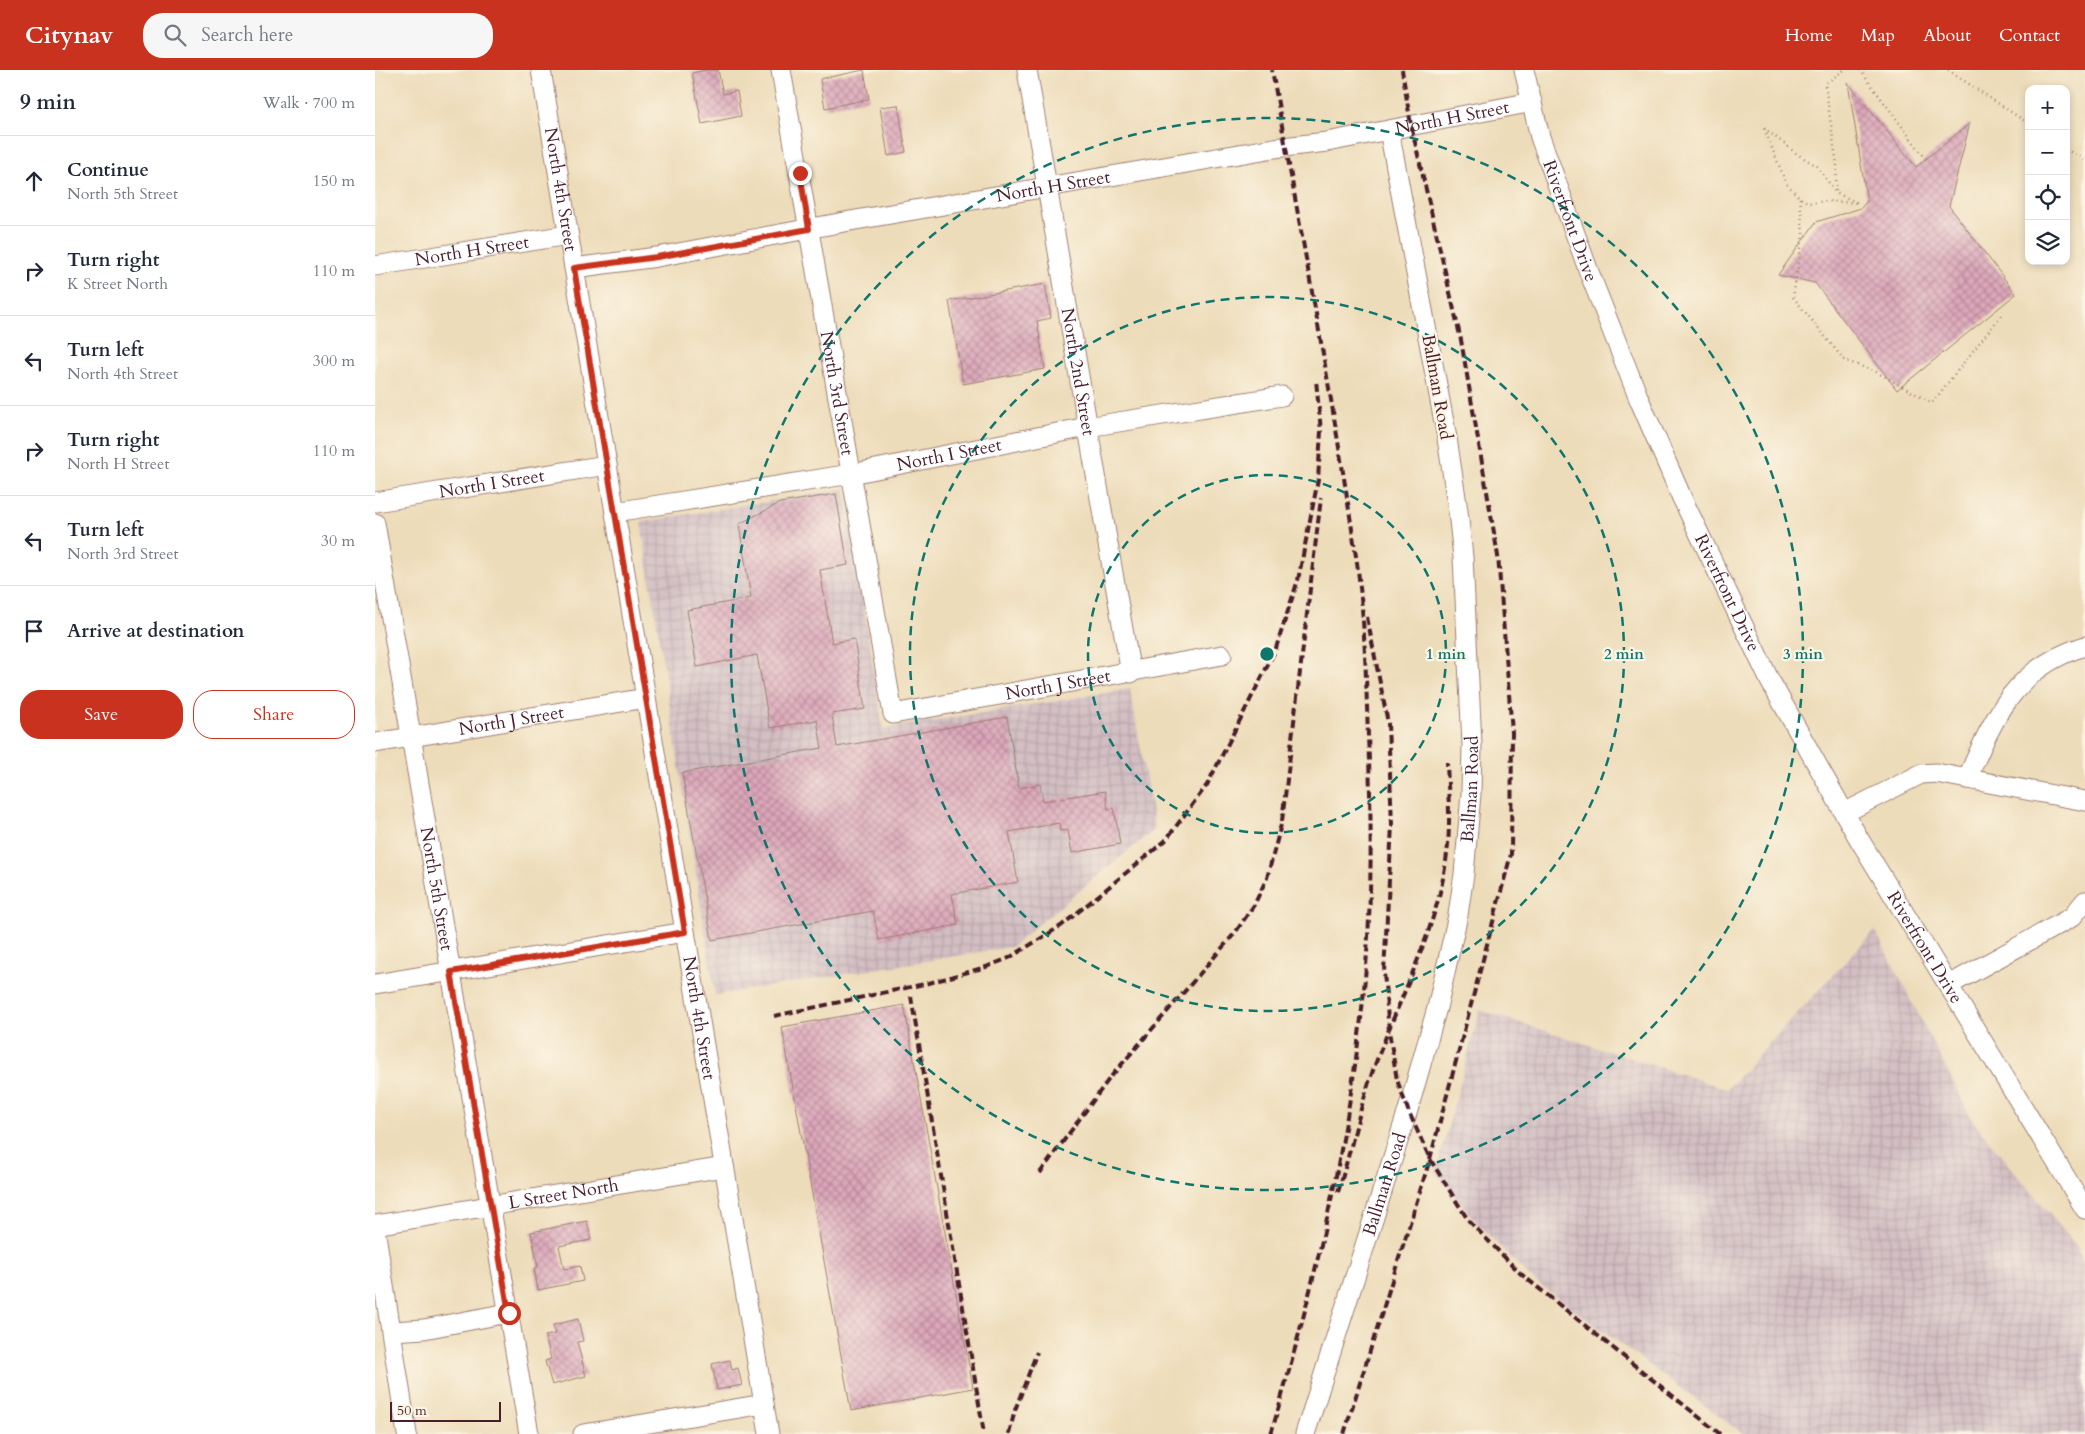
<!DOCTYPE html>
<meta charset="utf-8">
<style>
:root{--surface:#fff;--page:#f6f6f7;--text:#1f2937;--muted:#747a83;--line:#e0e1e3;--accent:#c8321e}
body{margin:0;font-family:Cardo,serif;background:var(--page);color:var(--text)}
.controls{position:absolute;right:15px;top:15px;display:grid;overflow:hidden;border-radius:10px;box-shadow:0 2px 8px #0003}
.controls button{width:45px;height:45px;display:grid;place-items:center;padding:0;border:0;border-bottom:1px solid var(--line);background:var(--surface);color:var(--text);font:25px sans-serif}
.scale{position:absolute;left:15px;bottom:12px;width:111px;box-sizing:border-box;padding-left:5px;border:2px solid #4a1f2b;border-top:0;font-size:14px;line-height:18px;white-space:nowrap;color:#4a1f2b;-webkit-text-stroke:4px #fcf5e5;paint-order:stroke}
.stop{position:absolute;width:15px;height:15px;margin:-11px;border:4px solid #c8321e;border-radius:50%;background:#fff}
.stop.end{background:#c8321e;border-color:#fff;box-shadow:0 1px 5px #0008}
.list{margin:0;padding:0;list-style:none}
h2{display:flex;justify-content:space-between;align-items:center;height:65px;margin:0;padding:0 20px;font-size:21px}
h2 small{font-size:16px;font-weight:400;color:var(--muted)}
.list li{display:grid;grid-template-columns:32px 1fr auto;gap:15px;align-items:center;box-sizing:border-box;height:90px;padding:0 20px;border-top:1px solid var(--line)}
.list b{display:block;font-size:19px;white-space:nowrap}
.list p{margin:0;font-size:16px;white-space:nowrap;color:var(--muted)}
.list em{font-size:16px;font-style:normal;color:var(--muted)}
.actions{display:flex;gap:10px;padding:15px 20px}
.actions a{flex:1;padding:11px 0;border:1px solid var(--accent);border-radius:20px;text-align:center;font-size:18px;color:var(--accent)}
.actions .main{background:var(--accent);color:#fff}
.icon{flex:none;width:28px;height:28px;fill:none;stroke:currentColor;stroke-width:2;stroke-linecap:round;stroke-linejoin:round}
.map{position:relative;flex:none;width:1710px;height:1364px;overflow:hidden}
header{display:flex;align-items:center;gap:30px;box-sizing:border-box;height:70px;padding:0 25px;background:var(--accent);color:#fff}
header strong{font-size:24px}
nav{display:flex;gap:28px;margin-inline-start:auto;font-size:18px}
.search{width:350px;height:45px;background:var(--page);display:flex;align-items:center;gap:12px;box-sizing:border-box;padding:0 18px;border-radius:20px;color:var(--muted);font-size:19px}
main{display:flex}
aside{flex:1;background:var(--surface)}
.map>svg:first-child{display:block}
.industrial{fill:url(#industrial-grid)}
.building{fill:url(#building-cross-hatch)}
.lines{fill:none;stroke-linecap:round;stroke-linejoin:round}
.minor-casing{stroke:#9c7e72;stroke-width:21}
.path{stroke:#9c7e72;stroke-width:2.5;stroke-dasharray:1 4;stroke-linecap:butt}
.minor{stroke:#fff;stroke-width:19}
.rail{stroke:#4a1f2b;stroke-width:4;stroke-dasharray:8 4;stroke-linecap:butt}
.route{stroke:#c8321e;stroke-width:6}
.ring{fill:none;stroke:#0f766e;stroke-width:2.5;stroke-dasharray:9 6}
.labels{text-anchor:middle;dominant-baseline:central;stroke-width:4.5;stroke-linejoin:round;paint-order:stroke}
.street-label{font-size:18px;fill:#4a1f2b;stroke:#fcf5e5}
.centre{fill:#0f766e;stroke:#fcf5e5;stroke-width:2.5}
.ring-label{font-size:15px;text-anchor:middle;font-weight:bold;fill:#0f766e;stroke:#fcf5e5;stroke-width:4.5;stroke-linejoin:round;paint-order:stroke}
</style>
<header>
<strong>Citynav</strong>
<div class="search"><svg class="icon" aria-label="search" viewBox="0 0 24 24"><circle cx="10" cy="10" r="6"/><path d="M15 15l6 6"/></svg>Search here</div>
<nav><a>Home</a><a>Map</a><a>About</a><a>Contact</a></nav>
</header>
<main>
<aside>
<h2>9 min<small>Walk · 700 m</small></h2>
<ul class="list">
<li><svg class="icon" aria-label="ahead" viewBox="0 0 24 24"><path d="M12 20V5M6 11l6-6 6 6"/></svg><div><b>Continue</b><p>North 5th Street</p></div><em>150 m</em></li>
<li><svg class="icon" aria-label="right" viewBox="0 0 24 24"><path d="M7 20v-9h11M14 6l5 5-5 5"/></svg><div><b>Turn right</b><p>K Street North</p></div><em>110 m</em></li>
<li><svg class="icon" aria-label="left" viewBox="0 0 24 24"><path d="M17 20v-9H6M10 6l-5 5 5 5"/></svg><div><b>Turn left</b><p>North 4th Street</p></div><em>300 m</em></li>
<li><svg class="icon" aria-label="right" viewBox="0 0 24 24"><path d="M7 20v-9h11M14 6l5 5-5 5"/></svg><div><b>Turn right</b><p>North H Street</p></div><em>110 m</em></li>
<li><svg class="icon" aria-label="left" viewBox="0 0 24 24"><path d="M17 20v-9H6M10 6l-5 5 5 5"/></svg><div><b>Turn left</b><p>North 3rd Street</p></div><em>30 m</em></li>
<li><svg class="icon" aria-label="arrive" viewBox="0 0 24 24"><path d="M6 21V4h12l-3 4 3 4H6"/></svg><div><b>Arrive at destination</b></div></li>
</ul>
<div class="actions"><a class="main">Save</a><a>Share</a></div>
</aside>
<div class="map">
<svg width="1710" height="1364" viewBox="0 0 1710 1364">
<defs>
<pattern id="industrial-grid" width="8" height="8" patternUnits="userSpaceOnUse" patternTransform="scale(1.25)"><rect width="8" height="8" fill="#d2bec3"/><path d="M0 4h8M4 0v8" fill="none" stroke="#b6a3a8"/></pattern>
<pattern id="building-cross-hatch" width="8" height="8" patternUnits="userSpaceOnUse" patternTransform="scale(1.25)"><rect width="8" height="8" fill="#dca7ba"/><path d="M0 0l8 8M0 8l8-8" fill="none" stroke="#b48797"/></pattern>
</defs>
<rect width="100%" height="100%" fill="#fcf5e5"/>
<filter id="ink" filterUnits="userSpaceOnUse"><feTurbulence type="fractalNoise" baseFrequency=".02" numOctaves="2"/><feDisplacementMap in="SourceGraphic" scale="10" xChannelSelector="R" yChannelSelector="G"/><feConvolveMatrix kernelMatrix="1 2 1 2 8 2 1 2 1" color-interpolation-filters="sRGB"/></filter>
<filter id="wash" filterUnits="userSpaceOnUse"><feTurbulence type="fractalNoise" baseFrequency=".0096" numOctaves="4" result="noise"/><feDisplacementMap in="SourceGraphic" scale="20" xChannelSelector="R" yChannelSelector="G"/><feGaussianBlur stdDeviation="1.12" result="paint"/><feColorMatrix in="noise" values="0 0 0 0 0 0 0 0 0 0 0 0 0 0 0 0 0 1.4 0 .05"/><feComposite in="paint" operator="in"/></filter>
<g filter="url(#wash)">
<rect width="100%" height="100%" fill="#eddcb9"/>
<path class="industrial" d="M470,419L508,659L755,619L780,759L636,877L340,925L266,452Z
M1500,860L1598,1051L1702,1177L1710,1198V1364H1368L1156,1208L1103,1154L1061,1102L1105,940L1352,1019Z"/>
<g id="blocks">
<path class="building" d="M330,0H343L348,24L362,21L366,46L327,54L317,3Z
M489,0L494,29L450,38L445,9Z
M1473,13L1541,97L1595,53L1574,136L1641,224L1522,320L1440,213L1403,205L1441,152L1486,138L1492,131Z
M523,35L531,82L513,86L505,37Z
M670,214L676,248L662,251L670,299L588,314L574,231Z
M461,424L473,495L445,500L457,573L479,569L490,639L457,644L462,677L632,647L644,718L665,714L668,731L730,721L733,739L739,738L745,774L697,783L693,760L685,761L684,753L634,762L643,812L577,824L583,855L504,870L498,841L337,870L307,703L447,678L442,650L395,658L382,585L322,597L312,540L376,528L364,454L405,433Z
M529,935L598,1318L476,1341L407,957Z
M212,1151L216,1170L184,1176L189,1199L205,1196L208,1211L163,1220L159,1198L163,1197L156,1162Z
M203,1249L208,1271L202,1272L211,1306L177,1315L170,1291L176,1289L170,1266L180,1264L178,1255Z
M355,1290L357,1300L363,1298L367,1315L342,1320L337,1294Z"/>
</g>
</g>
<g filter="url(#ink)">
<use href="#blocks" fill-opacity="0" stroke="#9c7e72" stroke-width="1"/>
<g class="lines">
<defs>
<g id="minor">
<path id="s1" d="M166,0L394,1364"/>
<path id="s2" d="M406,0L518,644L847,585"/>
<path id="s3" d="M652,0C687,201 719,402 756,603"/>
<path id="s4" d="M1149,0L1165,67L1214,202L1264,329L1307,428L1395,611L1484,769L1710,1139"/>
<path id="s5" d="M0,196L193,165"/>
<path id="s6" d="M199,198L282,187L475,151L899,78L952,72L1157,32"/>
<path id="s7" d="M0,432L232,395"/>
<path id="s8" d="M240,442L476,404L712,357L907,326"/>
<path id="s9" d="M0,453L154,1364"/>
<path id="s10" d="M0,673L271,628"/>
<path d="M1592,709C1619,647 1640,597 1710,576"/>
<path d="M1469,743L1546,704L1561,703L1710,731"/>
<path d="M0,914L310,862"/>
<path d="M1574,915L1697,847L1710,831"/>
<path id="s11" d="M0,1155L349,1097"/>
<path d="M0,1158L32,1364"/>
<path d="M17,1261L49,1259L133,1243"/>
<path d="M208,1364L389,1334"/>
<path id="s12" d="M930,1364L1033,1040L1062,938L1083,845L1089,804L1096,724L1097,675L1088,487L1083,441L1072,368L1014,60"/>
</g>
</defs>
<use href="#minor" class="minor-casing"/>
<path class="path" d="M1485,0L1551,89
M1573,0L1654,54
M1389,58L1422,84L1442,96L1461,123L1483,133L1452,131L1434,133L1425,128L1411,113Z
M1691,79L1710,91
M1461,121L1462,95L1450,14L1469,0
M1425,128L1428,164L1418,227L1469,290L1501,302L1557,333L1628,243"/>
<use href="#minor" class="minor"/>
<path class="rail" d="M992,547L1013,653L1017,755L1009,902L1014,961L1022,1010L1033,1040L1055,1089L1093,1150L1146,1204L1345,1364
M536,926L609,1364
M399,946L554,913L611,897L634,888L686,856L790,771L832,715L900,581L911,547L923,510L943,410L946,361L941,310
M665,1103L734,1009L860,863L879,835L892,808L907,751L946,428
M963,1122C977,1077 986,1030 1003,987C1028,920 1064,855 1072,783C1076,753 1073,722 1072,692
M634,1364L640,1340L662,1282
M896,1364C943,1202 983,1037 993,867C997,801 996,733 993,666C991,609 990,550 982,493C958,328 926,164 897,0
M969,1364L1055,1089L1136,784L1137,662L1123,486L1086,270L1036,55L1027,0"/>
</g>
</g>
<g class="lines" filter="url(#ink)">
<path class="route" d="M134,1243L76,902L310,862L199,198L282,187L434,159L425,103"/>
</g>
<g class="ring">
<circle cx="892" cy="584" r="179"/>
<circle cx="892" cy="584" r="357"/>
<circle cx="892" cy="584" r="536"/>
</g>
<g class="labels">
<g class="street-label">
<text stroke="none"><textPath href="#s6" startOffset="891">North H Street</textPath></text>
<text stroke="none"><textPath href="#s6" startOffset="486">North H Street</textPath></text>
<text stroke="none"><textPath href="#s1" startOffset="121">North 4th Street</textPath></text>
<text stroke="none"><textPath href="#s4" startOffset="158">Riverfront Drive</textPath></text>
<text stroke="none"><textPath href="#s5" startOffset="98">North H Street</textPath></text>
<text stroke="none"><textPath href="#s3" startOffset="306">North 2nd Street</textPath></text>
<text transform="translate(1062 317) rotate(80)">Ballman Road</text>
<text stroke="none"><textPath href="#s2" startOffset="328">North 3rd Street</textPath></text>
<text stroke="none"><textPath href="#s8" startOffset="339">North I Street</textPath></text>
<text stroke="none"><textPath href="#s7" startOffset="118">North I Street</textPath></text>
<text stroke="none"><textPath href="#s4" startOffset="562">Riverfront Drive</textPath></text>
<text stroke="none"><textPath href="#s2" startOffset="821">North J Street</textPath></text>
<text stroke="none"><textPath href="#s10" startOffset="138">North J Street</textPath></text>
<text stroke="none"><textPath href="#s12" startOffset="668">Ballman Road</textPath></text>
<text stroke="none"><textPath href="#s9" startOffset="371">North 5th Street</textPath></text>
<text stroke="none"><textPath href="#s4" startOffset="968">Riverfront Drive</textPath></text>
<text stroke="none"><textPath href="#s1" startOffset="961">North 4th Street</textPath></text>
<text stroke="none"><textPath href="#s12" startOffset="262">Ballman Road</textPath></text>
<text stroke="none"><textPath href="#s11" startOffset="191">L Street North</textPath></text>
</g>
</g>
<circle cx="892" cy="584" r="8" class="centre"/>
<g class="ring-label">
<text x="1071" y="589">1 min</text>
<text x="1249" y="589">2 min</text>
<text x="1428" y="589">3 min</text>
</g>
</svg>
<div class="controls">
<button>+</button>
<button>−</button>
<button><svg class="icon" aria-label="locate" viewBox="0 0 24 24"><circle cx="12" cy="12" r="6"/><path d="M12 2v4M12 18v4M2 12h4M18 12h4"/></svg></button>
<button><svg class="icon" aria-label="layers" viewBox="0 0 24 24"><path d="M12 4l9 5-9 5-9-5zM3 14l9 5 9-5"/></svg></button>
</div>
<div class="scale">50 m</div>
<div class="stop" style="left:134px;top:1243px"></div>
<div class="stop end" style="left:425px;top:103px"></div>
</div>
</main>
